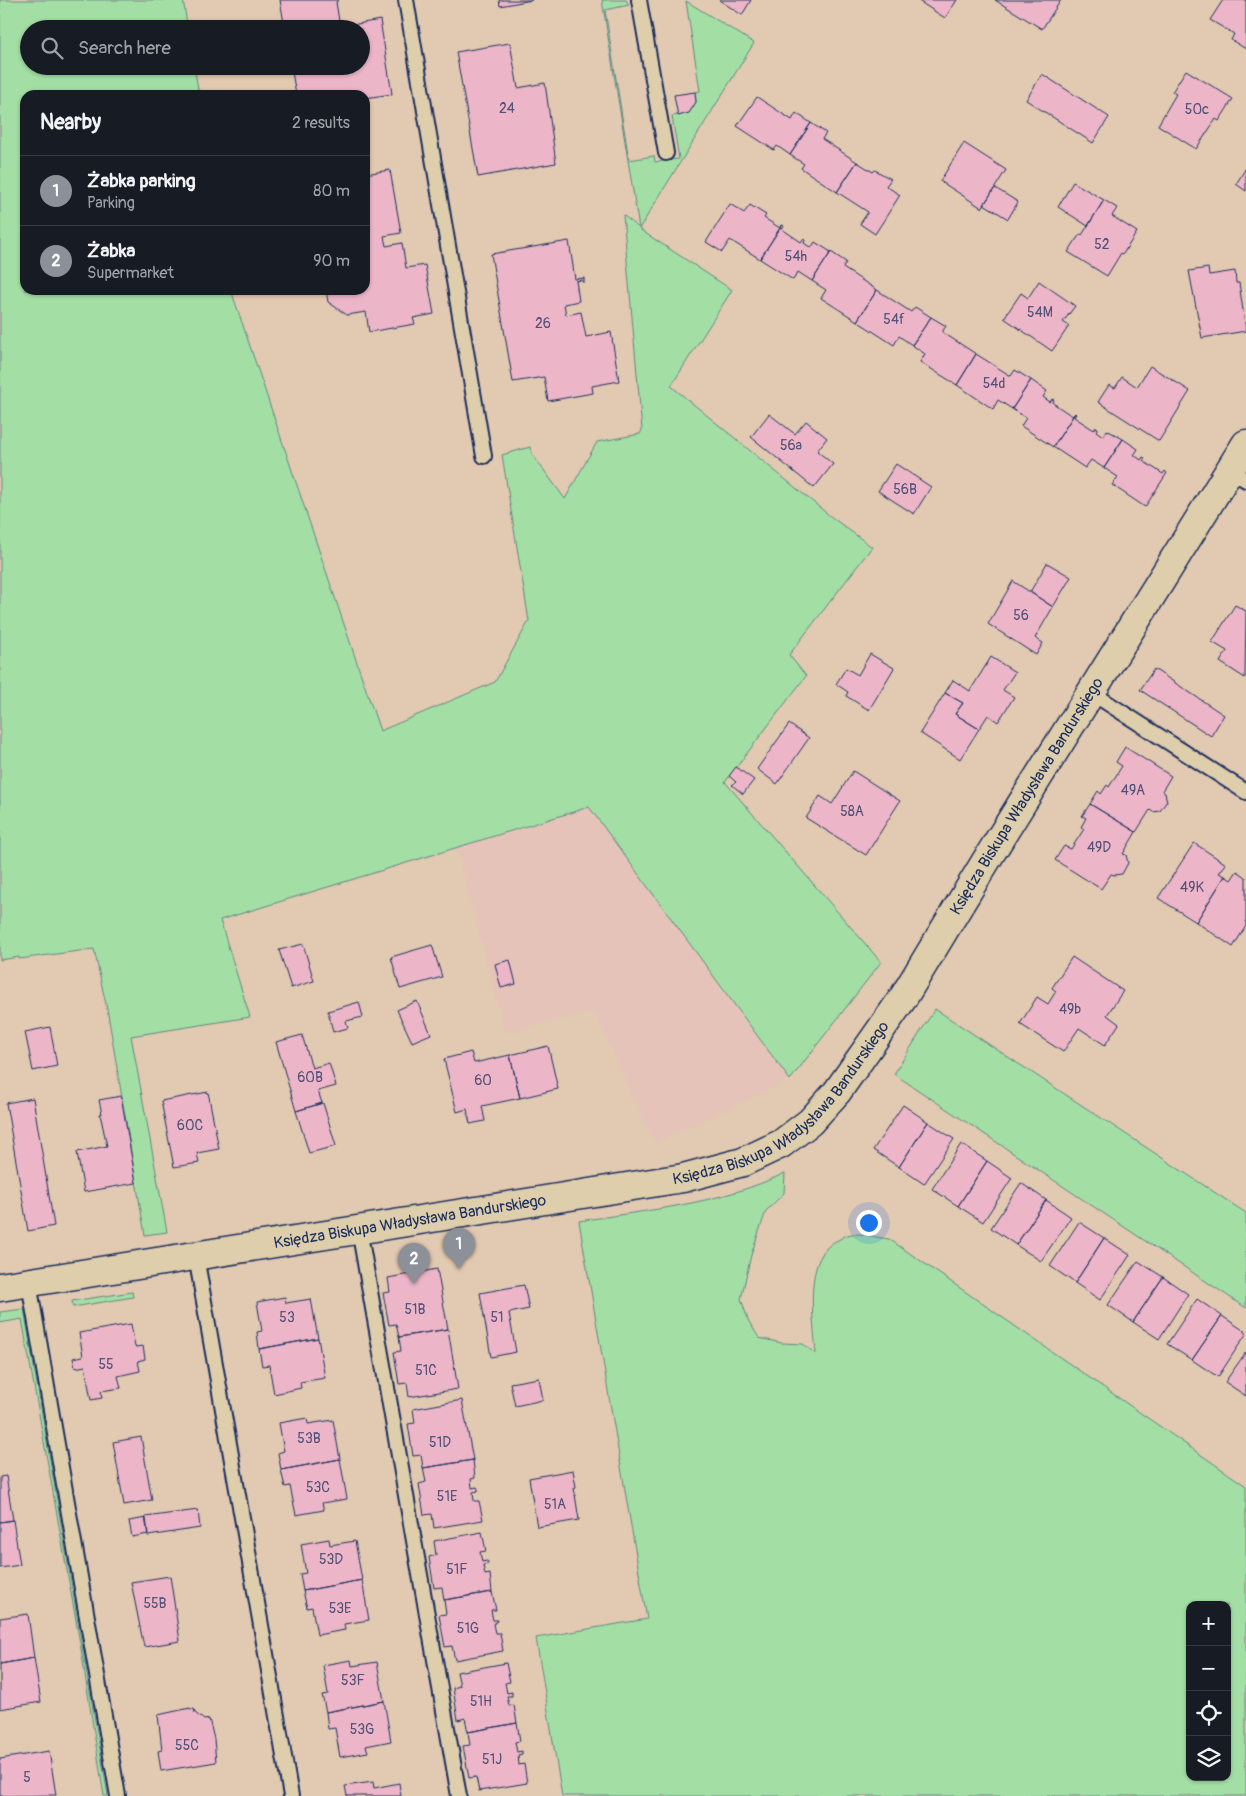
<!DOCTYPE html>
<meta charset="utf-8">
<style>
:root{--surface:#171b24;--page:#20242c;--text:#f1f3f6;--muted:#9ea1a6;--line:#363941;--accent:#8c9099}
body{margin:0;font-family:Pangolin,sans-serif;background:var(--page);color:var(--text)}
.controls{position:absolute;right:15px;bottom:15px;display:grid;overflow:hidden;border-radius:10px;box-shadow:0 1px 4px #0004}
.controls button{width:45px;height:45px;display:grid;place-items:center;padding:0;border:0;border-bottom:1px solid var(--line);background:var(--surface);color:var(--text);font:25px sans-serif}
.you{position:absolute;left:868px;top:1222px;width:18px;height:18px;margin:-12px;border:4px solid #fff;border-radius:50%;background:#1a73e8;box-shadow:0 0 0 8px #1a73e833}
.badge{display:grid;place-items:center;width:32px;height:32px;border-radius:50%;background:var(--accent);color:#fff;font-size:16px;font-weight:700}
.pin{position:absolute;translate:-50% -41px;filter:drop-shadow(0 1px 2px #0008)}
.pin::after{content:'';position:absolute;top:26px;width:18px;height:15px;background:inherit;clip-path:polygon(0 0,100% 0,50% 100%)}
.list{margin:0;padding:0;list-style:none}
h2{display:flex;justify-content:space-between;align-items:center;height:65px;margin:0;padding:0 20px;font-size:21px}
h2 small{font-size:16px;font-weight:400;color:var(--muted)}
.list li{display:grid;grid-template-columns:32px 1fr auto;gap:15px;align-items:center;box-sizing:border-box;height:70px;padding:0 20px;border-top:1px solid var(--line)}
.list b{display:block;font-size:19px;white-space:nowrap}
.list p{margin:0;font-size:16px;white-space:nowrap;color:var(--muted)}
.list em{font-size:16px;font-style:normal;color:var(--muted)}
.icon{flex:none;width:28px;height:28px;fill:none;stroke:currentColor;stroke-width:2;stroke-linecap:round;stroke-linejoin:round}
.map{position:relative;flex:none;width:1246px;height:1796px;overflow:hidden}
.search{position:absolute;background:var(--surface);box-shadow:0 1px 4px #0004;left:20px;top:20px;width:350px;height:55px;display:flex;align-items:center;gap:12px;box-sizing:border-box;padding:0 18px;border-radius:28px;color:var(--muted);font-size:19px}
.panel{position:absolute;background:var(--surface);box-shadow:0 1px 4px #0004;left:20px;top:90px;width:350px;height:205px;border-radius:15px}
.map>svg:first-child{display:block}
.built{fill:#e5c3b8}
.green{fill:#a3dfa5;stroke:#5f8782;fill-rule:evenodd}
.building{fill:#edb5c8;stroke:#1b2f5e}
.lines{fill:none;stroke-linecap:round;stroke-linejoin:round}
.lane-casing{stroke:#1b2f5e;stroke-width:18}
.street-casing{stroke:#1b2f5e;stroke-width:31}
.lane{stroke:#dfceab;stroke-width:14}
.street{stroke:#dfceab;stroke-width:28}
.labels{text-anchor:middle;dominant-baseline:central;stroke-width:4.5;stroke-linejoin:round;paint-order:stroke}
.number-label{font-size:14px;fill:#505078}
.street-label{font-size:16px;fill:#1b2f5e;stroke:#dfceab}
</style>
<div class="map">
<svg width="1246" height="1796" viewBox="0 0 1246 1796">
<rect width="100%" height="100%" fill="#e2c9b1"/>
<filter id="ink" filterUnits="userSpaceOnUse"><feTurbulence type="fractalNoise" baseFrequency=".02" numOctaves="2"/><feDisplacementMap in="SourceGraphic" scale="10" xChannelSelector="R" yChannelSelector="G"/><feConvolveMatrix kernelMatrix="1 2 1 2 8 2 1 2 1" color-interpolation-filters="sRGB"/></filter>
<g filter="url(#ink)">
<path class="built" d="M589,807L790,1080L654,1143L594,1011L506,1033L457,848Z"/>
<path class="green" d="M0,0H183L188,29H29V66H194L199,95H25V290H231L380,731L495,682L529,621L502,455L530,447L532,454L565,499L597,442L640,434L642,430L623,215L639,228L602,0H626L629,5L605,10L629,160L654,156L655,162L679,159L672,116L689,113L696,102L695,92L700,91L686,1L754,43L639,229L732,290L671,386L830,516L872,547L789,655L806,676L725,782L881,962L790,1080L589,807L220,920L250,1017L131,1036L167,1232L145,1235L108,1014L94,949L19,959V957L0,960Z
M935,1009L1246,1213V1308L894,1074Z
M785,1173L784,1193L766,1211L751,1255L741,1299L748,1320L759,1338L782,1343L803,1344L816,1354C814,1321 801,1254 840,1239C843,1237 847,1235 851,1234C861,1233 878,1238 889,1239L1246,1486V1796H562L536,1638L647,1619L579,1221C648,1210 721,1204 785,1173ZM1190,1605H1227V1777H1190Z
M132,1292L133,1297L73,1307L72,1301Z
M24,1309L108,1796H104L81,1649L22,1319L0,1323V1312Z"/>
<path class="building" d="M280,0H339L336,2L340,27L380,20L392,94L365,98V95H296L291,66H361V29H285Z
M499,0H532L500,6Z
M719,0H751L742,15Z
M917,0H957L945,18Z
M995,0H1061L1042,29Z
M1223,0H1246V49L1231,40L1234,34L1210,20Z
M510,43L518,88L545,83L556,163L478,177L456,52Z
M1186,70L1233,99L1219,121L1216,119L1196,149L1158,125L1176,94L1172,92Z
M1042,74L1109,117L1093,143L1026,100Z
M695,92L696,102L689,113L678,116L674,95Z
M757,97L792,120L796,113L811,123L790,155L777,146L774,150L737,126Z
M811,123L826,133L822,139L857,162L837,192L801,168L804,164L790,155Z
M964,143L1006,170L982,208L940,181Z
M857,162L873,172L875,170L891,179L886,186L900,195L875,234L860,224L868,212L837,192Z
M1246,168V191L1236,184Z
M390,170L401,233L384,236L386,246L402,243L406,268L425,265L434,314L413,318L415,324L369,332L366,312L347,315L328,302L326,290H365V174Z
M1073,182L1104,200L1088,226L1058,207Z
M995,188L1018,202L1008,219L984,204Z
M1104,200L1117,208L1112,216L1137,232L1123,254L1121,253L1107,276L1068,252L1080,234L1082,235Z
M730,204L744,213L750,205L766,215L764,218L780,228L782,225L760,259L730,240L722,252L706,242Z
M782,225L784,226L782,229L801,242L803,239L805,240L804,243L811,248L815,242L831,252L812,281L798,272L793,280L760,259Z
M569,241L575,279L584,278V282H582V280L576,281L579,301L564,304L566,315L581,312L586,337L611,332L619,381L592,386L593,393L548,401L544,377L513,382L491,254Z
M831,252L846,262L843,268L877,290L857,321L821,298L826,290L812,281Z
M1208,268L1209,275L1235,271L1236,283H1239L1246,331L1202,338L1189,271Z
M1039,281L1075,306L1063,322L1069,326L1052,351L1004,318L1021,293L1028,298Z
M877,290L911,312L915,307L931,317L912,345L899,336L894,345L857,321Z
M931,317L946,326L942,332L976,354L957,385L920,362L925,354L912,345Z
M976,354L1011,376L1015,370L1031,380L1012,409L998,400L993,409L957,385Z
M1150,366L1190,391L1159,441L1098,402L1109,385L1115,388L1122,377L1137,387Z
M1031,380L1047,391L1043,397L1050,402L1052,399L1054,400L1053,403L1072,416L1075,413L1053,447L1021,426L1026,418L1012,409Z
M1075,413L1076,414L1074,417L1094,430L1096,427L1098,428L1096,431L1103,436L1107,430L1123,439L1104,468L1091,460L1085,468L1053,447Z
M769,414L795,434L806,421L827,438L817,451L833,464L814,488L751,437Z
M1123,439L1138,449L1134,455L1141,460L1143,457L1145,458L1143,461L1163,474L1165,471L1167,473L1145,507L1112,485L1118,477L1104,468Z
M896,464L931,487L914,514L878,491Z
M1047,563L1071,577L1053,607L1030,592Z
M1013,581L1053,607L1035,638L1043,643L1036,655L988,624Z
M1235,605L1246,611L1245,678L1220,662L1227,651L1212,642Z
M870,654L894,668L869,710L846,696L848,692L836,684L846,668L858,675Z
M991,657L1015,672L1003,690L1014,697L998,722L988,715L979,729L955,714L963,703L945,693L953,680L970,691Z
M1154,669L1224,715L1211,736L1140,690Z
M945,693L963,703L955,714L979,729L960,759L920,733Z
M789,724L809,738L777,784L757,769Z
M1125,747L1171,776L1162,791L1165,793L1167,801L1160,811L1153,812L1150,810L1136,832L1090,804L1098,791L1101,794L1107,785L1109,787L1122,766L1116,762Z
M736,767L754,780L743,794L732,785L736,782L729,776Z
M853,771L900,801L866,855L806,818L820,796L832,804Z
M1090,804L1136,832L1123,854L1126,855L1128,863L1122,874L1114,875L1111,874L1101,889L1055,860L1064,846L1071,849L1084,829L1081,827L1086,818L1082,816Z
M1194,843L1226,864L1219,873L1225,876L1196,922L1158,898Z
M1237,871L1246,877V926L1233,947L1196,922L1225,876L1231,880Z
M303,944L314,981L291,988L279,950Z
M432,945L442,977L400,989L391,957Z
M1072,957L1123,991L1107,1015L1119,1024L1105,1045L1079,1028L1063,1052L1020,1024L1037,997L1048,1004L1056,991L1052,988Z
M510,960L516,984L501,988L495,964Z
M417,1001L431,1034L412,1042L397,1010Z
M359,1002L363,1017L346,1021L348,1028L333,1032L328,1011Z
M50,1027L57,1066L33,1071L25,1032Z
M302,1035L312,1068L329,1063L336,1086L318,1091L322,1103L296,1111L276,1042Z
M548,1046L558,1089L520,1098L510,1055Z
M471,1052L474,1063L510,1055L520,1098L482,1106L485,1121L470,1124L467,1109L457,1112L444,1059Z
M208,1092L219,1149L197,1153L199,1163L174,1167L161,1101Z
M121,1096L136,1183L84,1192L77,1152L107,1146L100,1114H102L99,1100Z
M33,1098L54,1226L28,1231L6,1103Z
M323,1103L336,1146L309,1153L296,1111Z
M903,1105L928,1122L899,1167L873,1150Z
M928,1122L954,1139L924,1184L899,1167Z
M961,1144L987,1161L958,1206L932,1189Z
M987,1161L1012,1178L983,1222L958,1206Z
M1021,1183L1046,1200L1016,1245L991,1228Z
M1046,1200L1071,1217L1041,1261L1016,1245Z
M1079,1222L1104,1238L1075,1283L1050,1266Z
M1104,1238L1130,1255L1100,1300L1075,1283Z
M1138,1261L1163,1277L1133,1322L1108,1305Z
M437,1269L448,1329L399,1337L396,1324L389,1325L383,1293L390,1292L388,1278Z
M1163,1277L1188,1294L1159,1339L1133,1322Z
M524,1285L529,1309L509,1313L516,1352L491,1357L480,1293Z
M285,1297L286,1303L311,1299L318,1338L259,1349L257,1332L262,1331L257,1302Z
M1197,1299L1222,1316L1192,1360L1167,1344Z
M1222,1316L1246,1332V1334L1218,1377L1192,1360Z
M131,1324L135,1347L143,1346L145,1359L138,1361L140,1371L118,1376L121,1388L101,1391L102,1398L91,1400L85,1366L75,1368L73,1358L83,1356L79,1333Z
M448,1329L458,1389L409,1397L407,1383L399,1384L394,1352L401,1351L399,1337Z
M318,1338L325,1378L300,1382L301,1388L274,1394L269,1365L262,1366L259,1349Z
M1246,1352V1396L1225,1382Z
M539,1378L543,1400L515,1406L510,1383Z
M462,1400L473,1460L423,1468L421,1455L413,1456L408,1424L415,1423L413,1409Z
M307,1418L308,1424L333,1420L340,1459L281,1470L278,1453L284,1451L279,1423Z
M141,1437L152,1500L124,1505L113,1442Z
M340,1459L347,1499L322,1503L324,1510L296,1515L290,1486L285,1487L281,1470Z
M473,1460L475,1478L471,1479L472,1488L477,1487L478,1489V1491L473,1492L474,1501H479L483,1520L434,1528L432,1514L424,1515L419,1484L426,1482L423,1468Z
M573,1470L576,1487L574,1488L579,1520L537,1527L529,1478Z
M6,1476L13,1520L0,1522V1477Z
M198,1510L200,1528L148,1536L145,1517Z
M146,1518L148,1534L132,1537L129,1521Z
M13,1520L20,1565L0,1568V1522Z
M482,1532L486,1551L480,1552L482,1562L487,1561L488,1562V1564L483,1565L485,1575L490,1574L492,1592L444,1600L442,1587L434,1588L429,1557L436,1555L434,1541Z
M329,1539L330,1545L355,1541L362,1580L303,1591L300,1574L306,1573L301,1544Z
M170,1576L180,1641L144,1647L131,1582Z
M362,1580L369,1620L344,1624L345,1630L317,1635L312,1607L307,1608L303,1591Z
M492,1592L496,1610H491L493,1620H498V1621L493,1624L495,1633H500L503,1651L455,1660L452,1646L445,1647L439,1615L446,1614L444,1600Z
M28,1614L34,1658L0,1664V1618Z
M34,1658L41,1702L0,1709V1664Z
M351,1660L352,1666L377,1662L384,1701L326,1712L322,1695L328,1694L323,1665Z
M506,1663L510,1682L505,1683L507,1693L512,1692V1696H507L509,1706L514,1705L517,1723L468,1732L465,1718L458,1720L453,1688L460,1686L457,1672Z
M384,1701L391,1741L366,1746L368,1752L340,1757L335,1728L328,1729L326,1712Z
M190,1708V1709H194L195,1713L204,1720L209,1719L214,1739L216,1762L161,1771L158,1751L162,1750L158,1715Z
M517,1723L520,1741L515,1742L517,1752L522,1751V1754L518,1755L519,1765L524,1764L527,1783L479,1791L476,1777L469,1778L463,1746L470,1745L468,1732Z
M49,1751L56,1795L0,1796V1759Z
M373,1782L374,1788L399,1783L401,1796H347L345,1786Z"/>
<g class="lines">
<defs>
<path id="lane" d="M406,0L484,456
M639,0L666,153
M1230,470L1246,480
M1092,693L1246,792
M359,1229L459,1796
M196,1256L291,1796
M29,1283L118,1796"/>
<g id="street">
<path id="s1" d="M0,1287L683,1178L743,1162L781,1144L810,1122L837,1092L903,998L989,856L1246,444"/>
</g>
</defs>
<use href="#lane" class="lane-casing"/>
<use href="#street" class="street-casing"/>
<use href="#lane" class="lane"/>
<use href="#street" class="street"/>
</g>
</g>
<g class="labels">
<g class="number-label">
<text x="507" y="108">24</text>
<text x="1197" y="109">50c</text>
<text x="1102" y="244">52</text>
<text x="796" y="256">54h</text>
<text x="1040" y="312">54M</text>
<text x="894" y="319">54f</text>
<text x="543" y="323">26</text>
<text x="994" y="383">54d</text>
<text x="791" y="445">56a</text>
<text x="905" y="489">56B</text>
<text x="1021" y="615">56</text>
<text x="1133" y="790">49A</text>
<text x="852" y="811">58A</text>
<text x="1099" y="847">49D</text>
<text x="1192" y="887">49K</text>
<text x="1070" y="1009">49b</text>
<text x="310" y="1077">60B</text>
<text x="483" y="1080">60</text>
<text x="190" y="1125">60C</text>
<text x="415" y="1309">51B</text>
<text x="287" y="1317">53</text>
<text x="497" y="1317">51</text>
<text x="106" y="1364">55</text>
<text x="426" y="1370">51C</text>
<text x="309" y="1438">53B</text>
<text x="440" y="1442">51D</text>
<text x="318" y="1487">53C</text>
<text x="447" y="1496">51E</text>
<text x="555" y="1504">51A</text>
<text x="331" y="1559">53D</text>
<text x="457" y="1569">51F</text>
<text x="155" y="1603">55B</text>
<text x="340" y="1608">53E</text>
<text x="468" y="1628">51G</text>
<text x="353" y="1680">53F</text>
<text x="481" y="1701">51H</text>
<text x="362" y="1729">53G</text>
<text x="187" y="1745">55C</text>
<text x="492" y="1759">51J</text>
<text x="27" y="1777">5</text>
</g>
<g class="street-label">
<text stroke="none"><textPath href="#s1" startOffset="1224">Księdza Biskupa Władysława Bandurskiego</textPath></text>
<text stroke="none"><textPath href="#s1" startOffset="819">Księdza Biskupa Władysława Bandurskiego</textPath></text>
<text stroke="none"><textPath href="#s1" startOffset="415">Księdza Biskupa Władysława Bandurskiego</textPath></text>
</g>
</g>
</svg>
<div class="controls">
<button>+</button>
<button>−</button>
<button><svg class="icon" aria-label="locate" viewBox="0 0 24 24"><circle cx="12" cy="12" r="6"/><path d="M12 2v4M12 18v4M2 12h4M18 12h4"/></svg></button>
<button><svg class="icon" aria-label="layers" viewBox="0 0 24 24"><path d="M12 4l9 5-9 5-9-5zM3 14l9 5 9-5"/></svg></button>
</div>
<div class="you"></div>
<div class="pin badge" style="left:459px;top:1269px">1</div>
<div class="pin badge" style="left:414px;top:1284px">2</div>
<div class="search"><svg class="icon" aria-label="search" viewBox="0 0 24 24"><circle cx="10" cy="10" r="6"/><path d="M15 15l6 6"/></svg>Search here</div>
<section class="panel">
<h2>Nearby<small>2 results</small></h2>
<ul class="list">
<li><span class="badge">1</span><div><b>Żabka parking</b><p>Parking</p></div><em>80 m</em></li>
<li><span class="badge">2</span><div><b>Żabka</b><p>Supermarket</p></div><em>90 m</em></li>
</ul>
</section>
</div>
